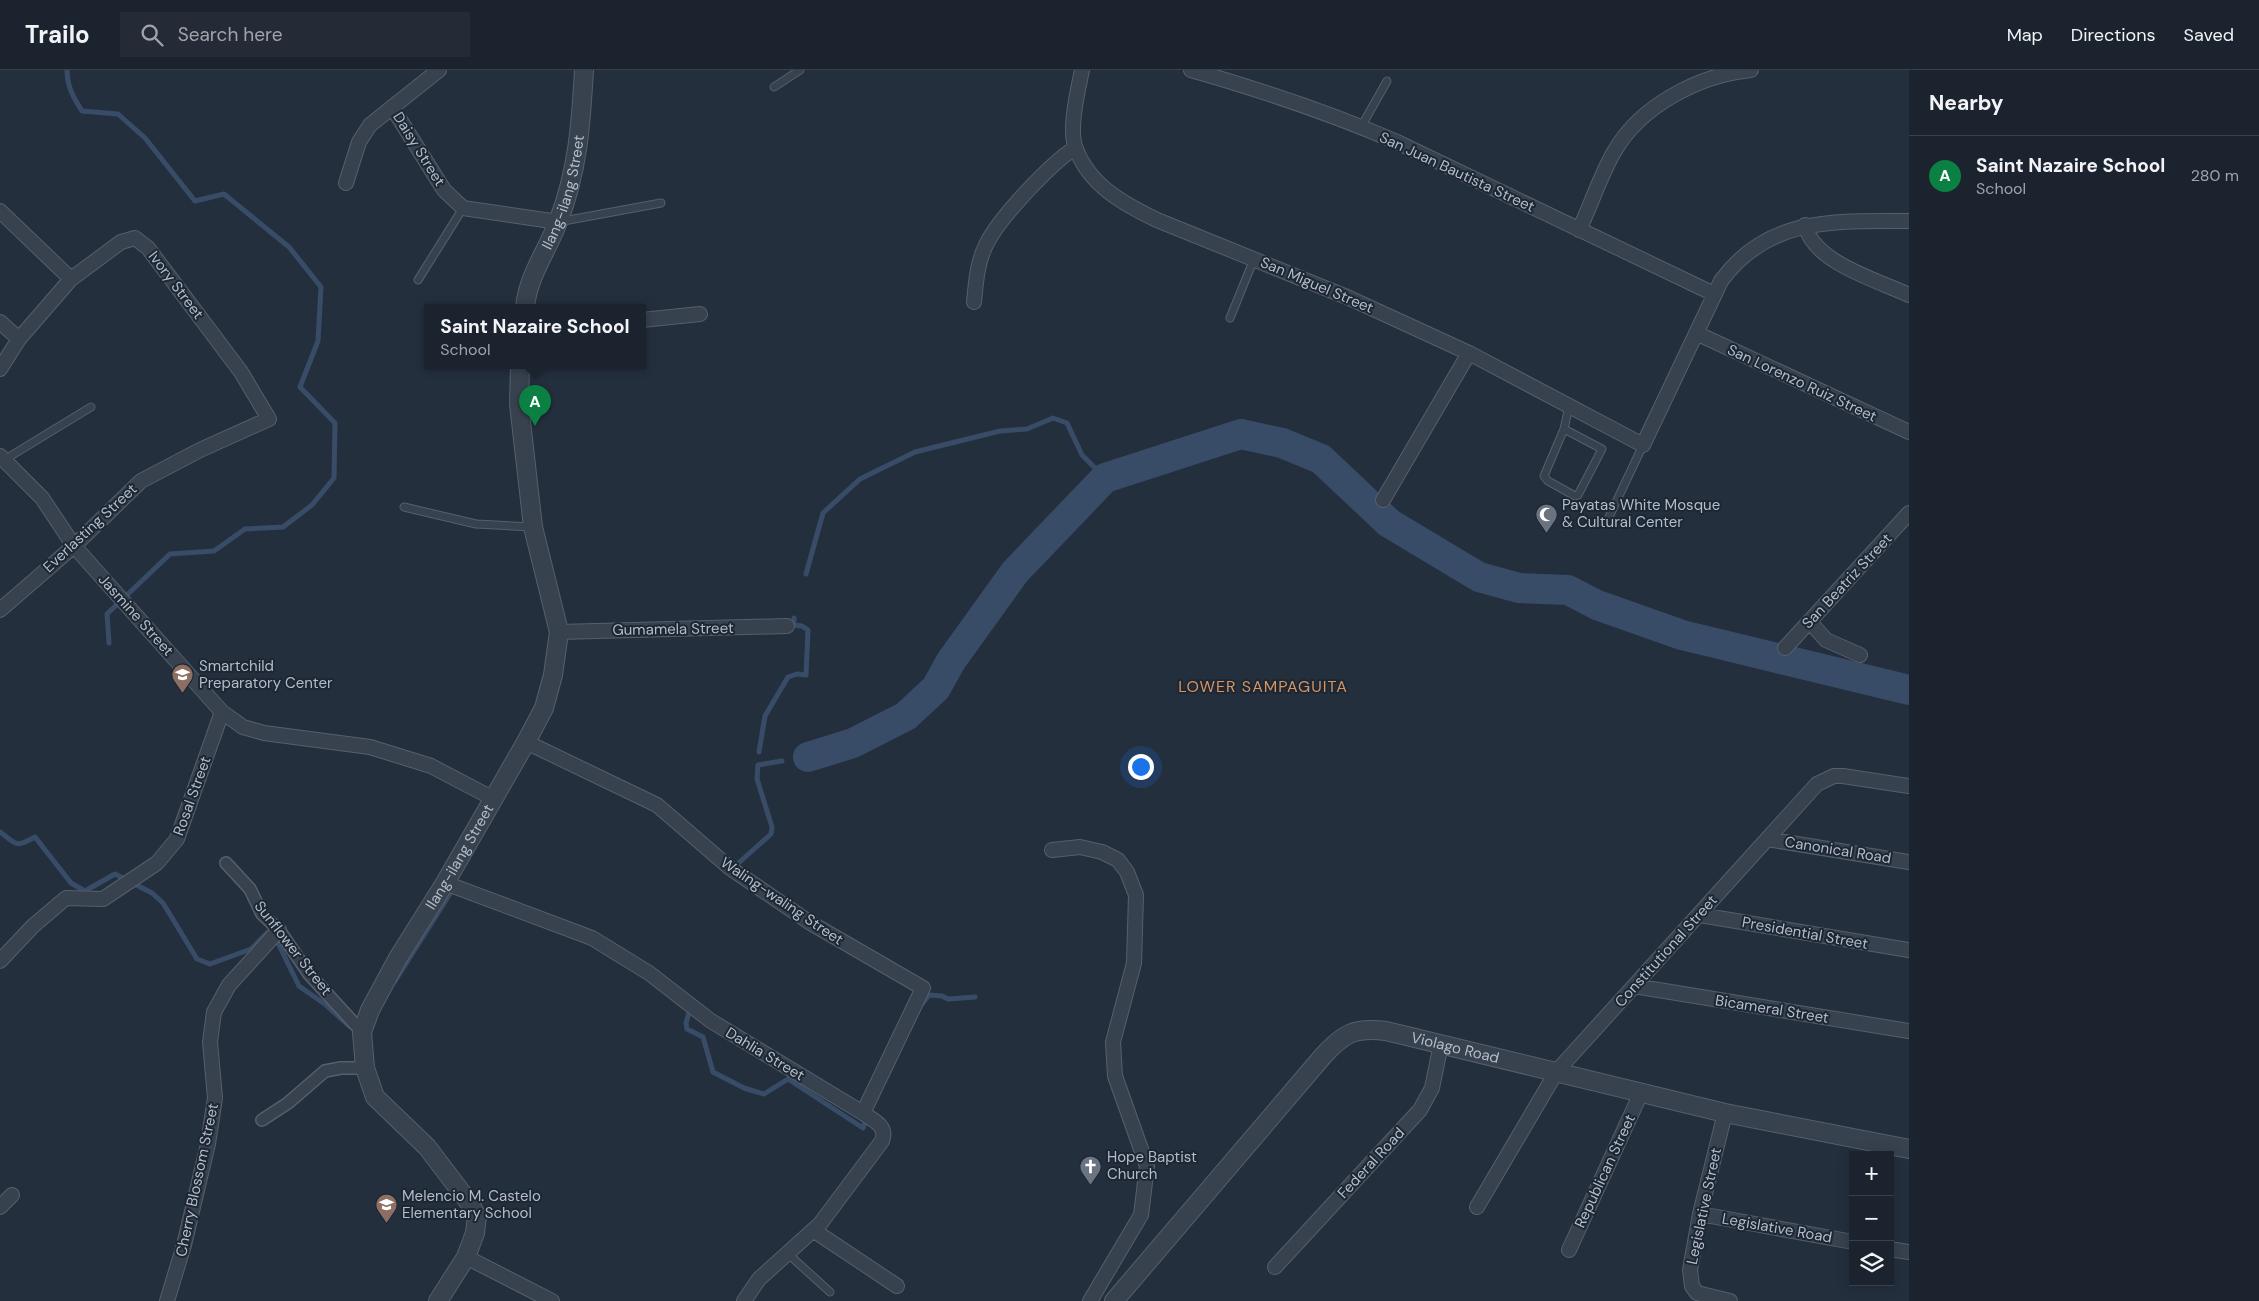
<!DOCTYPE html>
<meta charset="utf-8">
<style>
:root{--surface:#1b232e;--page:#242b36;--text:#f1f3f6;--muted:#a0a4aa;--line:#39404a;--accent:#0b8043}
body{margin:0;font-family:"DM Sans",sans-serif;background:var(--page);color:var(--text)}
.controls{position:absolute;right:15px;bottom:15px;display:grid;overflow:hidden;border-radius:0px;box-shadow:0 2px 12px #0003}
.controls button{width:45px;height:45px;display:grid;place-items:center;padding:0;border:0;border-bottom:1px solid var(--line);background:var(--surface);color:var(--text);font:25px sans-serif}
.you{position:absolute;left:1140px;top:696px;width:18px;height:18px;margin:-12px;border:4px solid #fff;border-radius:50%;background:#1a73e8;box-shadow:0 0 0 8px #1a73e833}
.badge{display:grid;place-items:center;width:32px;height:32px;border-radius:50%;background:var(--accent);color:#fff;font-size:16px;font-weight:700}
.pin{position:absolute;translate:-50% -41px;filter:drop-shadow(0 1px 2px #0008)}
.pin::after{content:'';position:absolute;top:26px;width:18px;height:15px;background:inherit;clip-path:polygon(0 0,100% 0,50% 100%)}
.popup{position:absolute;left:424px;top:234px;width:222px;height:65px;box-sizing:border-box;display:grid;place-content:center;border-radius:0px;background:var(--surface);filter:drop-shadow(0 1px 4px #0005);font-size:16px;white-space:nowrap;color:var(--muted)}
.popup b{font-size:19px;color:var(--text)}
.popup::after{content:'';position:absolute;left:50%;top:100%;margin-left:-10px;border:10px solid transparent;border-top-color:var(--surface)}
.list{margin:0;padding:0;list-style:none}
h2{display:flex;justify-content:space-between;align-items:center;height:65px;margin:0;padding:0 20px;font-size:21px}
h2 small{font-size:16px;font-weight:400;color:var(--muted)}
.list li{display:grid;grid-template-columns:32px 1fr auto;gap:15px;align-items:center;box-sizing:border-box;height:80px;padding:0 20px;border-top:1px solid var(--line)}
.list b{display:block;font-size:19px;white-space:nowrap}
.list p{margin:0;font-size:16px;white-space:nowrap;color:var(--muted)}
.list em{font-size:16px;font-style:normal;color:var(--muted)}
.icon{flex:none;width:28px;height:28px;fill:none;stroke:currentColor;stroke-width:2;stroke-linecap:round;stroke-linejoin:round}
.map{position:relative;flex:none;width:1909px;height:1231px;overflow:hidden}
header{display:flex;align-items:center;gap:30px;box-sizing:border-box;height:70px;padding:0 25px;background:var(--surface);border-bottom:1px solid var(--line)}
header strong{font-size:24px}
nav{display:flex;gap:28px;margin-inline-start:auto;font-size:18px}
.search{width:350px;height:45px;background:var(--page);display:flex;align-items:center;gap:12px;box-sizing:border-box;padding:0 18px;border-radius:0px;color:var(--muted);font-size:19px}
main{display:flex}
aside{flex:1;background:var(--surface)}
.map>svg:first-child{display:block}
.lines{fill:none;stroke-linecap:round;stroke-linejoin:round}
.stream{stroke:#394c67;stroke-width:5}
.river{stroke:#394c67;stroke-width:30}
.service-casing{stroke:#565f6c;stroke-width:9}
.pedestrian-casing{stroke:#565f6c;stroke-width:14}
.minor-casing{stroke:#565f6c;stroke-width:16}
.tertiary-casing{stroke:#565f6c;stroke-width:20}
.service{stroke:#38414e;stroke-width:7}
.pedestrian{stroke:#38414e;stroke-width:11}
.minor{stroke:#38414e;stroke-width:14}
.tertiary{stroke:#38414e;stroke-width:18}
.labels{text-anchor:middle;dominant-baseline:central;stroke-width:4;stroke-linejoin:round;paint-order:stroke}
.street-label{font-size:15px;fill:#b4bcc9;stroke:#1d2633}
.poi-label{font-size:15px;fill:#b4bcc9;stroke:#1d2633;text-anchor:start}
.neighbourhood-label{font-size:16px;letter-spacing:1px;fill:#d59563;stroke:#1d2633}
</style>
<header>
<strong>Trailo</strong>
<div class="search"><svg class="icon" aria-label="search" viewBox="0 0 24 24"><circle cx="10" cy="10" r="6"/><path d="M15 15l6 6"/></svg>Search here</div>
<nav><a>Map</a><a>Directions</a><a>Saved</a></nav>
</header>
<main>
<div class="map">
<svg width="1909" height="1231" viewBox="0 0 1909 1231">
<rect width="100%" height="100%" fill="#242f3e"/>
<g class="lines">
<path class="stream" d="M67,0C67,16 73,27 82,41L118,44L145,68L195,131L224,124L289,177L321,217L318,271L300,317L335,353L334,408L312,435L283,457L245,459L214,481L170,484L107,544L109,573
M806,504L823,443L860,409L915,382L1000,361L1027,359L1053,348L1067,353L1082,385L1105,408
M759,682L765,646L788,607L797,604L806,605L808,560L802,556L794,555V548
M0,762C18,775 15,778 35,767L71,813L85,821L115,804L152,823L163,833L197,889L210,894L251,879L268,862
M734,797L771,764L772,757L757,709L758,695L782,691
M275,867L299,916L326,935L349,956
M395,911L453,819L455,820
M929,925L942,926L948,929L975,927
M921,935L929,925L925,923
M690,939L686,953L687,959L703,967L713,1002L744,1018L764,1024L788,1009L863,1058L865,1053"/>
<path class="river" d="M808,687L853,673L906,646L936,618L951,591L1015,502L1105,408L1241,364L1282,373L1321,389L1389,453L1479,507L1519,518L1568,520L1597,535L1682,565L1909,620"/>
<defs>
<path id="service" d="M774,17L800,0
M1361,57L1387,11
M558,152L661,133
M418,210L463,138
M1230,248L1254,189
M1564,359L1602,379L1578,425L1575,426L1548,411L1544,406L1564,359L1569,336
M4,390L91,337
M404,437L476,454L532,457
M1609,447L1643,375
M787,1183L830,1222"/>
<path id="pedestrian" d="M226,793L250,819L262,844L279,860L309,904L362,962
M262,1050L288,1033L325,1001L341,998H365"/>
<path id="minor" d="M1082,0C1078,20 1068,60 1076,79C1090,116 1124,134 1157,150L1347,227L1469,283L1643,375L1721,211C1768,146 1837,151 1909,151
M1191,0C1261,20 1330,43 1397,72L1714,224
M392,37L444,120L463,138L558,152
M346,113L359,72L370,55L439,0
M0,141L71,209
M1805,155C1814,193 1877,210 1909,225
M1579,160C1591,135 1600,106 1614,82C1640,36 1699,5 1751,0
M974,232C976,212 977,193 986,175C998,149 1051,93 1075,78
M642,250L700,244
M0,252L19,269
M1696,263L1909,362
M0,299L19,269L71,209L121,172L135,168L148,178L241,302L269,349L200,380L141,411L74,476L0,540
M0,386L42,428L74,476L222,642L243,657L264,663L370,677L431,696L494,729
M1383,430L1469,283
M1810,552L1826,570L1860,585
M559,562L787,556
M1785,578L1909,443
M526,672L657,735L730,798L809,852L923,918L863,1043
M1767,769L1909,792
M1052,780L1080,777L1102,782L1118,790L1127,802L1136,825L1134,893L1113,972L1115,1006L1147,1096L1141,1145L1090,1231
M445,813L592,868L649,903L711,951L863,1043C874,1051 888,1056 882,1071L820,1154L759,1209L744,1231
M1700,845L1909,880
M0,891L33,856L66,828L103,829L157,793L177,769L222,642
M1634,916L1909,961
M1725,1043L1700,1144L1690,1200L1692,1216L1697,1223L1730,1231
M0,1137L12,1125
M1477,1137L1557,1001L1817,714L1834,706H1843L1909,716
M1700,1144L1853,1172
M813,1160L897,1216
M1890,1179L1909,1182
M1569,1180L1641,1023
M466,1187L552,1231
M1275,1197L1420,1040L1432,1018L1441,974
M167,1231L184,1175L208,1074L215,1028L210,972L214,942L229,915L279,860"/>
<g id="tertiary">
<path id="s1" d="M525,237C528,206 547,181 558,152C578,101 581,53 584,0"/>
<path id="s2" d="M438,1231L466,1187L475,1163L477,1147L471,1135L427,1077L375,1027L365,998L362,962L370,940L398,888L445,813L526,672L544,638L553,605L559,562L533,457L519,334L520,295"/>
<path id="s3" d="M1114,1231L1323,986C1344,963 1355,957 1386,961L1725,1043L1909,1079"/>
</g>
</defs>
<use href="#service" class="service-casing"/>
<use href="#pedestrian" class="pedestrian-casing"/>
<use href="#minor" class="minor-casing"/>
<use href="#tertiary" class="tertiary-casing"/>
<use href="#service" class="service"/>
<use href="#pedestrian" class="pedestrian"/>
<use href="#minor" class="minor"/>
<use href="#tertiary" class="tertiary"/>
</g>
<defs>
<symbol id="mosque-pin" viewBox="-11 -11 22 30"><path d="M0 17L-7.5 6A9.5 9.5 0 1 1 7.5 6Z" fill="#6b7280" stroke="#1d2633"/><path d="M3.5-4.9A6 6 0 1 0 3.5 4.9A5 5 0 1 1 3.5-4.9Z" fill="#fff"/></symbol>
<symbol id="school-pin" viewBox="-11 -11 22 30"><path d="M0 17L-7.5 6A9.5 9.5 0 1 1 7.5 6Z" fill="#8d6e63" stroke="#1d2633"/><path d="M0-5L7-2L0 1L-7-2ZM-4 1L0 2.5L4 1V4Q0 6-4 4Z" fill="#fff"/></symbol>
<symbol id="church-pin" viewBox="-11 -11 22 30"><path d="M0 17L-7.5 6A9.5 9.5 0 1 1 7.5 6Z" fill="#6b7280" stroke="#1d2633"/><path d="M-1.2-6h2.4v3.5h3.3v2.4h-3.3V6h-2.4V-.1h-3.3v-2.4h3.3Z" fill="#fff"/></symbol>
</defs>
<g fill-rule="evenodd">
<use href="#mosque-pin" x="1534" y="432" width="25" height="34"/>
<use href="#school-pin" x="170" y="592" width="25" height="34"/>
<use href="#church-pin" x="1078" y="1084" width="25" height="34"/>
<use href="#school-pin" x="374" y="1122" width="25" height="34"/>
</g>
<g class="labels">
<g class="street-label">
<text transform="translate(419 79) rotate(58)">Daisy Street</text>
<text transform="translate(1457 102) rotate(25)">San Juan Bautista Street</text>
<text stroke="none"><textPath href="#s1" startOffset="122">Ilang-ilang Street</textPath></text>
<text transform="translate(176 215) rotate(53)">Ivory Street</text>
<text transform="translate(1317 215) rotate(23)">San Miguel Street</text>
<text transform="translate(1802 313) rotate(25)">San Lorenzo Ruiz Street</text>
<text transform="translate(90 458) rotate(-43)">Everlasting Street</text>
<text transform="translate(1847 511) rotate(-47)">San Beatriz Street</text>
<text transform="translate(136 545) rotate(48)">Jasmine Street</text>
<text transform="translate(673 559) rotate(-1)">Gumamela Street</text>
<text transform="translate(192 726) rotate(-70)">Rosal Street</text>
<text transform="translate(1838 780) rotate(9)">Canonical Road</text>
<text stroke="none"><textPath href="#s2" startOffset="520">Ilang-ilang Street</textPath></text>
<text transform="translate(782 831) rotate(34)">Waling-waling Street</text>
<text transform="translate(1805 863) rotate(10)">Presidential Street</text>
<text transform="translate(293 878) rotate(52)">Sunflower Street</text>
<text transform="translate(1666 881) rotate(-48)">Constitutional Street</text>
<text transform="translate(1772 939) rotate(9)">Bicameral Street</text>
<text stroke="none"><textPath href="#s3" startOffset="465">Violago Road</textPath></text>
<text transform="translate(765 984) rotate(31)">Dahlia Street</text>
<text transform="translate(1371 1093) rotate(-47)">Federal Road</text>
<text transform="translate(1605 1101) rotate(-65)">Republican Street</text>
<text transform="translate(197 1110) rotate(-78)">Cherry Blossom Street</text>
<text transform="translate(1704 1136) rotate(-78)">Legislative Street</text>
<text transform="translate(1777 1158) rotate(10)">Legislative Road</text>
</g>
<g class="poi-label">
<text x="1562" y="435">Payatas White Mosque<tspan x="1562" dy="17">&amp; Cultural Center</tspan></text>
<text x="199" y="596">Smartchild<tspan x="199" dy="17">Preparatory Center</tspan></text>
<text x="1107" y="1087">Hope Baptist<tspan x="1107" dy="17">Church</tspan></text>
<text x="402" y="1126">Melencio M. Castelo<tspan x="402" dy="17">Elementary School</tspan></text>
</g>
<g class="neighbourhood-label">
<text x="1263" y="616">LOWER SAMPAGUITA</text>
</g>
</g>
</svg>
<div class="controls">
<button>+</button>
<button>−</button>
<button><svg class="icon" aria-label="layers" viewBox="0 0 24 24"><path d="M12 4l9 5-9 5-9-5zM3 14l9 5 9-5"/></svg></button>
</div>
<div class="you"></div>
<div class="pin badge" style="left:535px;top:356px">A</div>
<div class="popup"><b>Saint Nazaire School</b>School</div>
</div>
<aside>
<h2>Nearby<small></small></h2>
<ul class="list">
<li><span class="badge">A</span><div><b>Saint Nazaire School</b><p>School</p></div><em>280 m</em></li>
</ul>
</aside>
</main>
